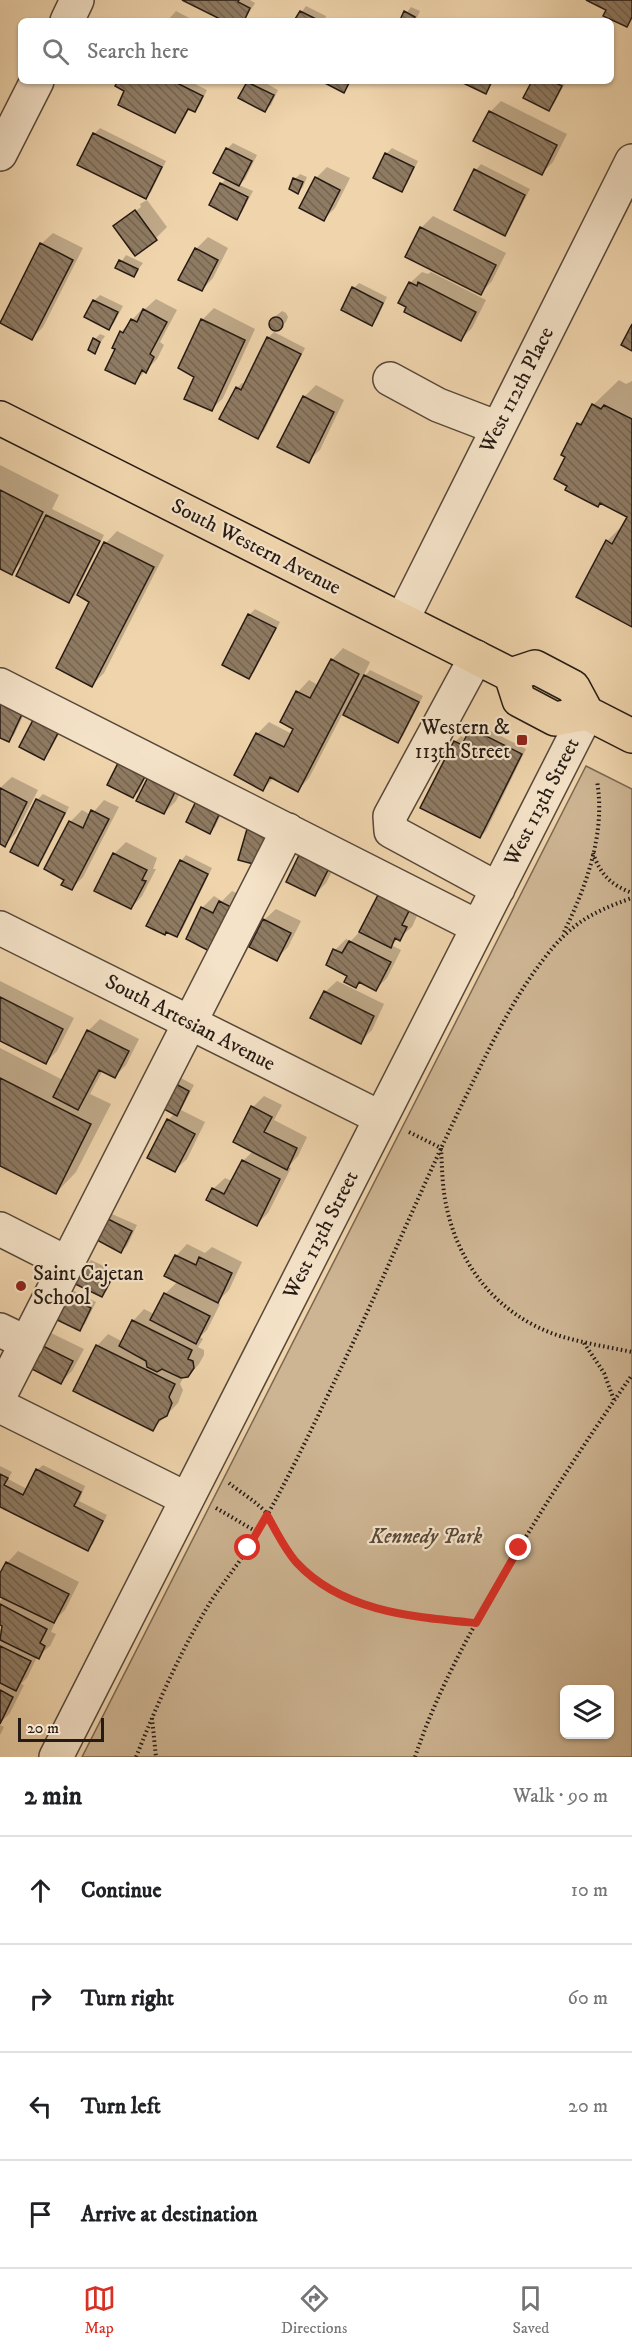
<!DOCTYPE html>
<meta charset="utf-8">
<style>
:root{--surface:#fff;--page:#f6f6f6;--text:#202124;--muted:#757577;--line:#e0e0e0;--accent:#d93025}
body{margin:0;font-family:"IM FELL DW Pica",serif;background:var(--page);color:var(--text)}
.controls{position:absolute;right:18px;bottom:18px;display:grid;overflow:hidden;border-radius:9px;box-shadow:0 2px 4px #0004}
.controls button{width:54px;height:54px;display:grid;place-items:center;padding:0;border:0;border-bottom:2px solid var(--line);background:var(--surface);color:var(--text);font:30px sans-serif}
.scale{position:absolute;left:18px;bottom:15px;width:86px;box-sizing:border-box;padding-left:6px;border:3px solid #261a14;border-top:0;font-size:16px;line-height:21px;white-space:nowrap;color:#261a14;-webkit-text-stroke:4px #f5e3c9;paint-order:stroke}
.stop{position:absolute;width:18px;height:18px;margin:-14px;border:4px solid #d93025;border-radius:50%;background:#fff}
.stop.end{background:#d93025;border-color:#fff;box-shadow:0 2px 6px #0008}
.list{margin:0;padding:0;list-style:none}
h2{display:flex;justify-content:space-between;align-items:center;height:78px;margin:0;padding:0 24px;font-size:26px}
h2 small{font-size:20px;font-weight:400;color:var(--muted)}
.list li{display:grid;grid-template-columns:39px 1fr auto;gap:18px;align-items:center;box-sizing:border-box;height:108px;padding:0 24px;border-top:2px solid var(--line)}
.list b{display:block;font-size:22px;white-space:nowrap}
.list em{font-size:20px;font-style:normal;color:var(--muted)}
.icon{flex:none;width:33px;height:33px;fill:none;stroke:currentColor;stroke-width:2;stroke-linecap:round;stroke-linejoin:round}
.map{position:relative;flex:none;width:632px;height:1757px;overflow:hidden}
.search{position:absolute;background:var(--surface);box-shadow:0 2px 4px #0004;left:18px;right:18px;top:18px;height:66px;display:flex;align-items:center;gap:15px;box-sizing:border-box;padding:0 21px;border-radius:9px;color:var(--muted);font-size:22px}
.sheet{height:510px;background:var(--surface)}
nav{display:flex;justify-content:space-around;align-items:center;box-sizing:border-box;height:84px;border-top:2px solid var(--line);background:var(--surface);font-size:16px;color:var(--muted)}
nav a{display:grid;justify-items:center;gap:3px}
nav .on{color:var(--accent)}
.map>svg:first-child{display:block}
.park{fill:#cdb492;stroke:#7a6753;stroke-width:1.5;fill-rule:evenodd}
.shadow{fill:#0003}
.building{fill:url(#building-back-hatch);stroke:#261a14;stroke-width:1.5}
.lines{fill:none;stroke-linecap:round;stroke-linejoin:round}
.minor-casing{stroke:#58483a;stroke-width:36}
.major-casing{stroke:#261a14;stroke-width:36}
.path{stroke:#261a14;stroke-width:4;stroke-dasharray:1.5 3;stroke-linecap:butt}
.minor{stroke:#f5e3c9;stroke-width:33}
.major{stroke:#efd4ac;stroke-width:33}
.route{stroke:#d93025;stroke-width:8}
.poi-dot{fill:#8f2418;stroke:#f5e3c9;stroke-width:2}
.labels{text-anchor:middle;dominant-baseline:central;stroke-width:4.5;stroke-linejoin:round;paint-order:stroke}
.street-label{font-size:21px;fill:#261a14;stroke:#f5e3c9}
.poi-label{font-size:21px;fill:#261a14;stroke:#f5e3c9;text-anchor:end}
.park-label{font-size:21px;font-style:italic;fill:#58483a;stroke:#f5e3c9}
</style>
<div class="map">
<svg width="632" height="1757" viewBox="0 0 632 1757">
<defs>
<pattern id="building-back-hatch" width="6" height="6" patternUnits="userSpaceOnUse" patternTransform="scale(1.5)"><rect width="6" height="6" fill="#8f7b63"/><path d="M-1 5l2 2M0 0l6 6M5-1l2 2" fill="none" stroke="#756450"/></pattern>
</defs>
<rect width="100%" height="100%" fill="#efd4ac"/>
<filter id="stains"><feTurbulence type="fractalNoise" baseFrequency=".00333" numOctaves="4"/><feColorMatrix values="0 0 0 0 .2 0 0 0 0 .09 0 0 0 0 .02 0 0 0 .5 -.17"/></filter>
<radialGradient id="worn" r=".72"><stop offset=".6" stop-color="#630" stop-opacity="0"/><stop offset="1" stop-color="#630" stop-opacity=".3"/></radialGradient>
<path class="park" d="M586,766L632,789V1757H82ZM564,1690H610V1734H564Z"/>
<path class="shadow" d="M185,0H250L255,3L244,21H227Z
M306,6L326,16L325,21H302L297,19Z
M411,7L420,11L417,18L414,21L402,19Z
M176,11L195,21H164L168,20Z
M119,81H189L207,90L200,105L195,110L190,108L180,126L175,132L126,91Z
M250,81H262L278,90L271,105L265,110L240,98Z
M534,81H566L554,104L549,109Z
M501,101L567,134L553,162L542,173L490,112Z
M100,128L166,161L151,192L146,197L94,134Z
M233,143L257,155L245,179L239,185L253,191L242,212L236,218L221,184L227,178L215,172L227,149Z
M392,148L418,161L407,184L401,190L386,154Z
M481,164L530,189L510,228L505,234L456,209L476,170Z
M327,167L350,178L335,208L324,219L316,178Z
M300,174L307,177L303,187L298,192L295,179Z
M147,200L167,227L156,238L115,226L125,216V219L141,207L140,204Z
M433,216L506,253L492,281L481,293L421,228Z
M53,233L83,248L43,327L32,338L41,244Z
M208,237L228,248L213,278L202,290L180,279L196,249Z
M126,255L143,263L134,275L117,268Z
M422,272L428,274L431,272L486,300L472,328L461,339L410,283Z
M359,283L387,297L377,319L371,324L354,288Z
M100,295L123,306L114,323L109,328L94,301Z
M156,299L177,310L160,342L164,345L157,359L134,383L117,349L121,332L143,308L145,309Z
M214,308L255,329L223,398L212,409L196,377L202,320Z
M282,311L286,313L288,317L286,322L274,332L305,348L264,431L258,437L237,388L242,383L245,384L268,338L276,330L270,324L272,319Z
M100,334L105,336L94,352L95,339Z
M619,380L626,384L632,381V625L607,541L625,523L629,517L579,424L589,414L593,405Z
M316,385L344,400L320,450L308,461L304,397Z
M0,465L59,495L52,509L104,535L75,595L69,601L25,559L11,573L0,567Z
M117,531L164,555L104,673L92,685L91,601L79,595L106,543Z
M255,609L280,622L254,672L249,677V615Z
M343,648L370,662L362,679L370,670L423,696L403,736L398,741L343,713L309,778L298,790L274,778L263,789L236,775L257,734L269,722L292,734L295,728L282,721L298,692L309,680L318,685L332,660Z
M27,708L14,735L9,740L0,736Z
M34,721L63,727L49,752L44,758Z
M477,724L526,749L486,831L480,837L455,742L461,736L466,739Z
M127,754L151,767L139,791L133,797Z
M188,776L176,801L164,813L138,800Z
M12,777L38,790L16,833L5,845L0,842V788Z
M43,794L69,807L43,859L38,865L12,852L37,800Z
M104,800L119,807L83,877L72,888L66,879L70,822L82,810L91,815Z
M228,800L215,827L210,832L188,821Z
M126,842L157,858L153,869H156L142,896L131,908L96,890L114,854Z
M186,855L212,868L182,930L177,935L181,861Z
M340,856L326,883L315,894L288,881Z
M390,885L420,899L413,913L417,916L412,927L391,945L401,950L387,978L376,989L360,981L356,986L335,950L346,939L351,941L362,929L379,896Z
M232,891L245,897L188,939L203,907L214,896L222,901Z
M276,909L301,921L288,947L276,959L264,920Z
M0,981L74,1018L57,1051L46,1062L0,1039Z
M337,981L384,1004L372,1030L360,1042L325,992Z
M100,1019L139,1039L126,1065L115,1076L103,1070L90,1094L111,1104L76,1172L56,1193L0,1164V1048L63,1080L89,1030Z
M181,1078L194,1085L181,1110L205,1122L187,1159L175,1170L168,1120L175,1113L176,1084Z
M264,1096L282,1105L274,1120L307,1137L298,1156L288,1167L291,1168L268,1213L257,1224L213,1189L225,1178L232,1181L243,1161L253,1151V1107Z
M112,1214L137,1225L127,1246L121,1251L107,1219Z
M187,1244L205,1253L212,1247L242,1262L229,1290L217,1302L220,1304L207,1330L200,1337L203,1339L198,1347L204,1350V1355L199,1364L188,1376H184L180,1384L183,1390L178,1403L153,1429L97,1346L108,1334L123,1342L133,1321L144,1309L154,1314L165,1294L178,1281L176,1256Z
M91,1260L116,1272L107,1290L102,1295L85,1266Z
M72,1290L96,1302L85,1324L79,1329L67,1296Z
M51,1333L84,1349L72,1371L61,1382L40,1345Z
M43,1465L85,1486L79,1501L107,1515L93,1544L87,1549L0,1506V1466L12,1472L8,1479L27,1489L37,1470Z
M18,1551L79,1582L65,1610L57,1618L51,1632L56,1634L50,1646L37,1657L27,1678L21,1684L24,1685L10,1713L0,1723V1629L2,1630L4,1625L0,1623V1601L4,1597L0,1595V1576L7,1563Z
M0,1725L4,1727L0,1735Z"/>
<path class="building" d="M182,0H239L238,2L250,8L244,21H224Z
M586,0H632V17L627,27L603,16L606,10Z
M300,11L320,21L295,19Z
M404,11L415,17L414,21L400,20Z
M118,81H173L203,96L195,112L188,109L175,133L118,105L124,91L115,86Z
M321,81H350L344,93Z
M459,81H492L486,94Z
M532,81H552L562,86L549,111L523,98Z
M247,82L274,95L265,112L238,98Z
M489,111L557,145L542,175L473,141Z
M93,133L162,167L146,199L77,165Z
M226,148L252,161L239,186L213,173Z
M385,153L414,167L402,192L373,178Z
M474,169L525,195L505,236L454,210Z
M315,177L340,190L324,221L299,208Z
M293,178L303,182L298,194L289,189Z
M220,183L248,197L237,220L209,205Z
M135,210L157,240L135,256L113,226Z
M420,227L496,265L481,295L405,257Z
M40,243L73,260L32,340L0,323Z
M195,248L218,260L202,291L178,280Z
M119,260L138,269L134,277L115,268Z
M409,282L417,286L418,282L476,312L461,341L404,312L406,307L398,303Z
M352,287L383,303L372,326L341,310Z
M93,300L118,312L109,330L84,317Z
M143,309L167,322L150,354L154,357L146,373L142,370L135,384L105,370L115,349L112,348L120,331L123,333L131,319L137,322Z
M269 324a7 7 0 1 1 14 0a7 7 0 1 1-14 0Z
M201,319L245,340L212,411L184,399L194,377L178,368Z
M632,324V351L621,345Z
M267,337L301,354L258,439L219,419L236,387L241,390Z
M93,338L100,342L95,354L88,350Z
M303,396L334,412L309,463L277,447Z
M592,404L601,409L604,405L632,419V627L576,597L606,540L612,544L627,517L600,503L598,507L565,490L567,486L554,479L565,457L561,455L577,423L581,425Z
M0,490L43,512L12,575L0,569Z
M46,515L100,541L69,603L16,576Z
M104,542L154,567L92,687L56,668L89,602L77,595Z
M248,614L276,628L249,679L222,665Z
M331,659L359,674L298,792L270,777L263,791L234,775L256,733L284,747L293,729L280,722L296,691L310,698Z
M364,675L419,702L398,743L343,715Z
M0,703L22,714L9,742L0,738Z
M33,720L58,733L44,760L19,747Z
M470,728L522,754L480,838L420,808L454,741L462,745Z
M120,759L147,773L133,798L107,785Z
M150,773L177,788L164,814L136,801Z
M0,788L27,802L5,847L0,844Z
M199,795L223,806L210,834L186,822Z
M36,799L65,813L38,866L10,852Z
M91,810L109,819L72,890L61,885L64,880L44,869L69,821L83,828Z
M247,829L266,835L257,865L238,860Z
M113,853L147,870L142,880L146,881L131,909L94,891Z
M300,853L329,868L315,896L286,882Z
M180,860L208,874L177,937L166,932L165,935L146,926Z
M378,895L409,911L402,925L407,927L400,941L395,938L391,948L359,932Z
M219,901L235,909L213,953L186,939L201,907L213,913Z
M263,919L291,933L277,961L249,947Z
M349,941L391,962L376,991L359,982L356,988L344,982L347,976L326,965L333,949L342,953Z
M324,991L374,1016L361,1044L310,1018Z
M0,997L63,1029L46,1064L0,1041Z
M87,1030L129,1051L115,1078L99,1070L78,1110L53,1097Z
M0,1078L91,1124L56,1194L0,1166Z
M174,1083L189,1091L177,1116L162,1108Z
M251,1106L272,1117L264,1132L297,1148L287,1170L233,1142Z
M167,1119L195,1134L175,1172L147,1158Z
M242,1160L280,1179L257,1226L206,1200L212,1188L224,1194Z
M106,1218L132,1231L121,1253L95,1239Z
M175,1255L196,1265L199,1257L232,1273L218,1303L164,1276Z
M84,1265L112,1278L102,1297L75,1284Z
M164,1293L210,1316L196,1344L150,1320Z
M65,1295L91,1308L80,1331L53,1318Z
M132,1320L192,1350L188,1359L193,1361L194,1368L188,1377L181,1378L162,1369L157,1372L147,1367L146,1361L119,1346Z
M39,1344L73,1361L61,1384L28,1367Z
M96,1345L175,1384L169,1397L172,1403L167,1416L159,1420L153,1431L73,1391Z
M36,1469L81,1492L74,1506L103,1521L88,1551L0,1507V1474L8,1478L4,1485L23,1495Z
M6,1562L69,1594L54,1623L0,1597V1573Z
M0,1604L47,1629L40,1643L45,1646L39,1659L0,1640L2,1626L0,1625Z
M0,1646L31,1661L16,1691L0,1683Z
M0,1690L13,1697L0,1724Z"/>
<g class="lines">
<defs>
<path id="minor" d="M67,21L77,0
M0,154L37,81
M390,379L438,405L498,428
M402,620L632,161
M476,657L390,816L391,831L498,889
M0,685L478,927
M0,928L381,1118
M0,1229L67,1263
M0,1330L27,1343
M0,1395L288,830
M0,1406L187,1499
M56,1757L587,713"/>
<path id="major" d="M0,418L511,675L519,700L555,719L587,713
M511,675L535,667L573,687L587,713L632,736"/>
</defs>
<use href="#minor" class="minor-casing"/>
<use href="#major" class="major-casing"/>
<path class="path" d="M593,853C600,874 611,885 632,893
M564,932C586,887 606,833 597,781
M409,1132L441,1148C442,1165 442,1182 445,1199C456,1263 497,1316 560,1336C583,1343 608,1347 632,1352
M584,1343L604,1373L614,1400
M229,1483C241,1493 259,1503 268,1515C279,1530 284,1548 297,1562C344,1612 412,1617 476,1623
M216,1508L257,1532
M152,1718L156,1757
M136,1757C157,1705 179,1654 208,1606C220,1586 236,1568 248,1548C283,1491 312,1428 341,1368C385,1277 423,1183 468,1092C490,1047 512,1000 543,960C569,925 591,912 632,898
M415,1757C437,1691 470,1632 505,1572C544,1505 587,1439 632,1375"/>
<use href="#minor" class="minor"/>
<use href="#major" class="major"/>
</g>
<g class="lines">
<path class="route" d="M248,1548L267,1515C276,1531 284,1548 296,1562C342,1612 413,1617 476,1623L519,1548"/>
</g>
<g class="poi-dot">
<rect x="516" y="734" width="12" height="12" rx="3"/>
<circle cx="21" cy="1286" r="6"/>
</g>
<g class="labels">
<g class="street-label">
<text transform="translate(517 390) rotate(-63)">West 112th Place</text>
<text transform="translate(256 547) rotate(27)">South Western Avenue</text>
<text transform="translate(542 802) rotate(-63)">West 113th Street</text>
<text transform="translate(190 1023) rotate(27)">South Artesian Avenue</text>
<text transform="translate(321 1235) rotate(-63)">West 113th Street</text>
</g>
<g class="poi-label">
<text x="510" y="728">Western &amp;<tspan x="510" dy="24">113th Street</tspan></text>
<text x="33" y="1274" text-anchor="start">Saint Cajetan<tspan x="33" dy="24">School</tspan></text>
</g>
<g class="park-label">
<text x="426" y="1537">Kennedy Park</text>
</g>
</g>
<rect width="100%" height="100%" filter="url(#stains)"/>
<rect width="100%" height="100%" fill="url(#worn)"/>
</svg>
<div class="controls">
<button><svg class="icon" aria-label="layers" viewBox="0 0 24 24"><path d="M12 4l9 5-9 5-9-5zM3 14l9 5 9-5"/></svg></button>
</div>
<div class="scale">20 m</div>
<div class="stop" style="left:248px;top:1548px"></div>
<div class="stop end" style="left:519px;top:1548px"></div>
<div class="search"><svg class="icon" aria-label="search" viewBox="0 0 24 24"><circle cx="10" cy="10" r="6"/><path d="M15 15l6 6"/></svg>Search here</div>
</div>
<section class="sheet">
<h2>2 min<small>Walk · 90 m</small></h2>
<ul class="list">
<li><svg class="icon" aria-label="ahead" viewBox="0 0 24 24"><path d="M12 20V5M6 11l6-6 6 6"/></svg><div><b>Continue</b></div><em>10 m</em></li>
<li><svg class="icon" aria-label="right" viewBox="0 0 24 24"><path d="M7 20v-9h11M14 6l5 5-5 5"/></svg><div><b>Turn right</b></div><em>60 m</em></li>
<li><svg class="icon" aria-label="left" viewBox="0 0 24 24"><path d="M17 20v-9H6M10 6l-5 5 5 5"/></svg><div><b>Turn left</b></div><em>20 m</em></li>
<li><svg class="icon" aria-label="arrive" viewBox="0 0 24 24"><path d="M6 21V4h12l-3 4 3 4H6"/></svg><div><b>Arrive at destination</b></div></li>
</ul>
</section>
<nav>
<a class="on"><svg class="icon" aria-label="map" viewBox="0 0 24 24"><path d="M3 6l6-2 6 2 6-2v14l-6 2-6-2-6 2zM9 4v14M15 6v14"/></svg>Map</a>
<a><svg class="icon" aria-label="directions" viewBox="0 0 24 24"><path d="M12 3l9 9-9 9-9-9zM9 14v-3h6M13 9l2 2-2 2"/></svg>Directions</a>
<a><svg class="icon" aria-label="saved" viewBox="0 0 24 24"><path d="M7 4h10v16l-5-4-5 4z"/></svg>Saved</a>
</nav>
